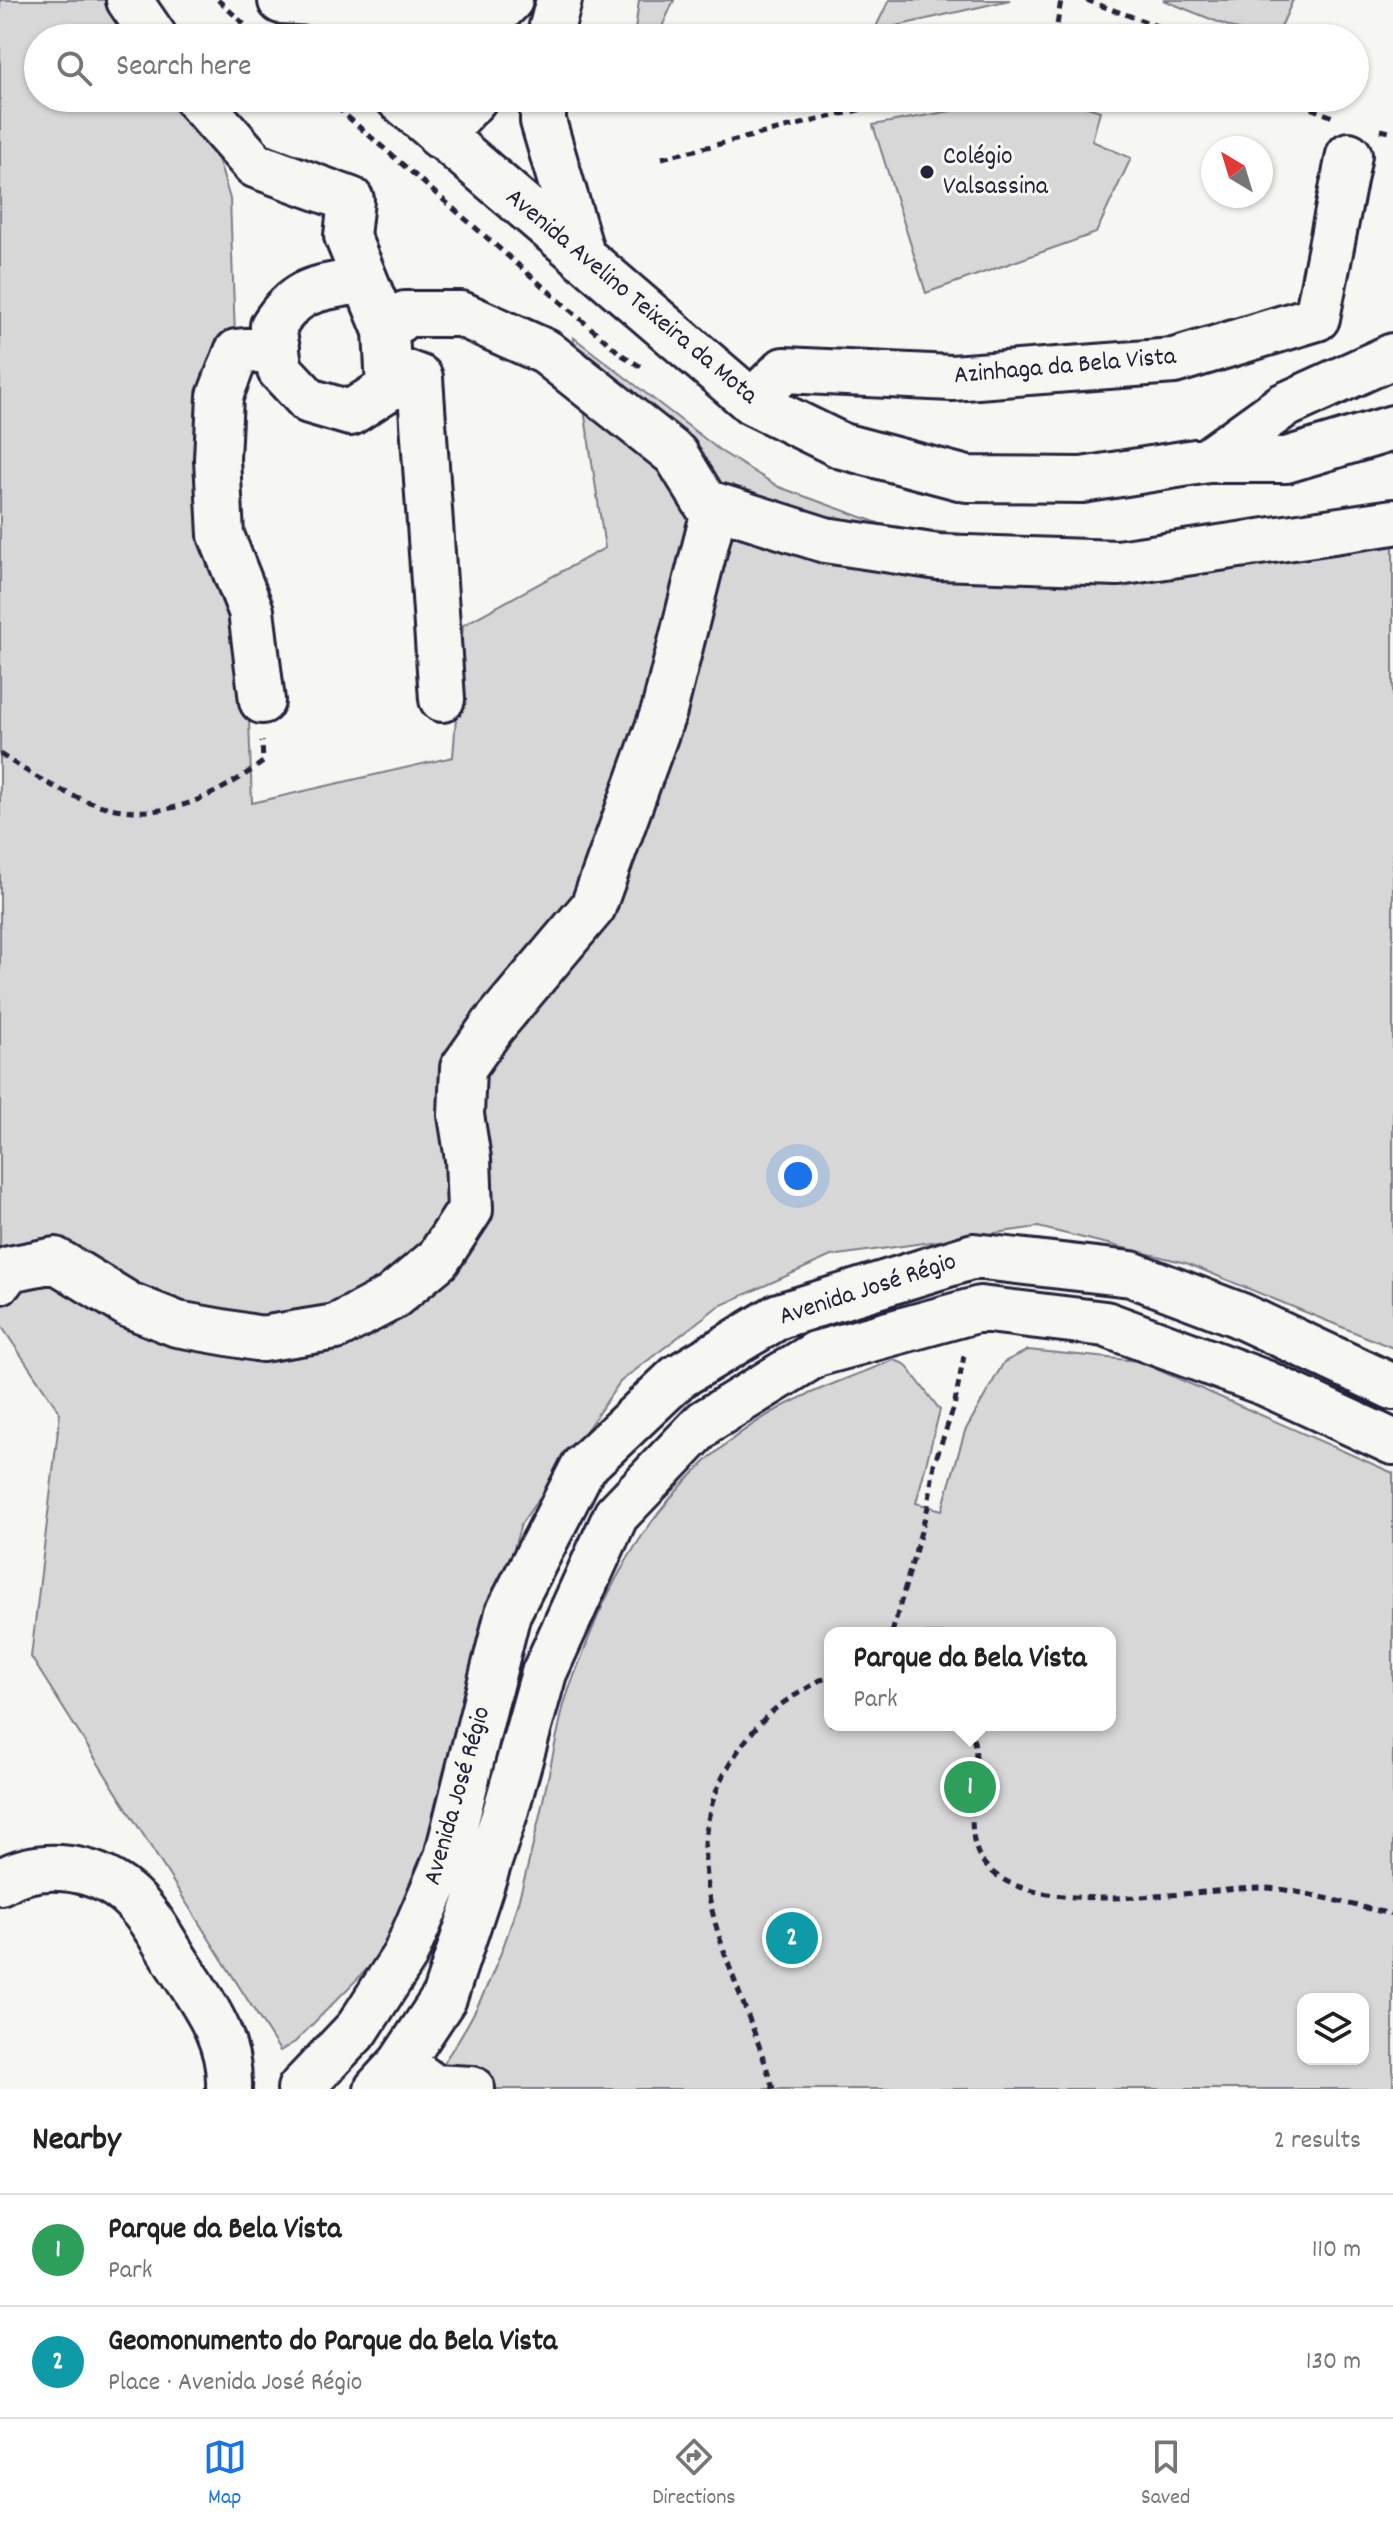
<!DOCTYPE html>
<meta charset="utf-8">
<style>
:root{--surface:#fff;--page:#f2f2f2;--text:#222;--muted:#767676;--line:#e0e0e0;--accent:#1a73e8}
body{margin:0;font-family:Dekko,sans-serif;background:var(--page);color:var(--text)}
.controls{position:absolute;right:24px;bottom:24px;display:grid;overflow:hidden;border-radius:16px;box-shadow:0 2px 6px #0004}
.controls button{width:72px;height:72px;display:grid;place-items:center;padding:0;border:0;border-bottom:2px solid var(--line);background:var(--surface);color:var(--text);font:40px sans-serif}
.compass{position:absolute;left:1201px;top:136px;width:72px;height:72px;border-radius:50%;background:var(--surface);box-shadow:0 2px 6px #0004;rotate:322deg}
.you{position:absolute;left:798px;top:1176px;width:28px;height:28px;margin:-20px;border:6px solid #fff;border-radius:50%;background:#1a73e8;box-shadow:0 0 0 12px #1a73e833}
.badge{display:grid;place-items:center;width:52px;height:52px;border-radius:50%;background:var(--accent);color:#fff;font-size:26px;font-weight:700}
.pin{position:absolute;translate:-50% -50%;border:4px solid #fff;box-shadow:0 2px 8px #0006}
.popup{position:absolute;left:824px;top:1627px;width:292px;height:104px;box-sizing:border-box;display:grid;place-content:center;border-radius:16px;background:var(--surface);filter:drop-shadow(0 2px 6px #0005);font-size:26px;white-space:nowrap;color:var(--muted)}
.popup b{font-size:30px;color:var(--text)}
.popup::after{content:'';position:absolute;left:50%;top:100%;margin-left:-16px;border:16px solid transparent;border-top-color:var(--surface)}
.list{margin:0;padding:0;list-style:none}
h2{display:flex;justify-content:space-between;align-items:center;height:104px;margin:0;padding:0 32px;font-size:34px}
h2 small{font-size:26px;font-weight:400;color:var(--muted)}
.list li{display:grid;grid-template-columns:52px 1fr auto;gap:24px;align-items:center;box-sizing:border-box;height:112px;padding:0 32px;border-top:2px solid var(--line)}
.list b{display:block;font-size:30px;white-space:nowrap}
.list p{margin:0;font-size:26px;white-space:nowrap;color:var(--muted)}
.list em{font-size:26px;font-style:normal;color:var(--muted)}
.icon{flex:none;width:44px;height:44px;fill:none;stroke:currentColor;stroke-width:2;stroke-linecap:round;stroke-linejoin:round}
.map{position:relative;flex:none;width:1393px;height:2089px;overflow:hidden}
.search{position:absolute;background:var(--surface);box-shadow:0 2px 6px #0004;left:24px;right:24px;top:24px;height:88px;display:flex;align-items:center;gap:20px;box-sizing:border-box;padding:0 28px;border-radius:44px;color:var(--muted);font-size:30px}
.sheet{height:328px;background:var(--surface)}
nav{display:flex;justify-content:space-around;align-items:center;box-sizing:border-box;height:112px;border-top:2px solid var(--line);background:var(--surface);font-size:22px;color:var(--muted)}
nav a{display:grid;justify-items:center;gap:4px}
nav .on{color:var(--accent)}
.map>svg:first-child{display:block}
.green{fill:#d7d7d7;stroke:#7c7c89;stroke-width:2;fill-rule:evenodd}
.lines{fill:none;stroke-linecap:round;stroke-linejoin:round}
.minor-casing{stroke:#22223b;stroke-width:50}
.path{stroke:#22223b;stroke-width:5;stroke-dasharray:8 6;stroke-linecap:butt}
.minor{stroke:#f6f6f2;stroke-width:44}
.poi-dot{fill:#22223b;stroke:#f6f6f2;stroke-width:3}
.labels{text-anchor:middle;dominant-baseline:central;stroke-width:6;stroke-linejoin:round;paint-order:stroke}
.poi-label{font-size:26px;fill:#22223b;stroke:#f6f6f2;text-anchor:start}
.street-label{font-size:26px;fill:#22223b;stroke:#f6f6f2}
</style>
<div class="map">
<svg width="1393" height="2089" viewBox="0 0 1393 2089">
<rect width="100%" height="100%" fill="#f6f6f2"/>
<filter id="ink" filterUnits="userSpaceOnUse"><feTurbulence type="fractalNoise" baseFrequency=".0125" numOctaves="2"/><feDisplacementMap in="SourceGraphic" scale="16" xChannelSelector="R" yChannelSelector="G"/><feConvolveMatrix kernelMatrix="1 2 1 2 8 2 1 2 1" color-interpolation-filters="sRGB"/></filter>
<g filter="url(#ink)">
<path class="green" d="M0,0H145L180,32L182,38H38V98H200L230,199L252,803L453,757L463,625L605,548L573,337L722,452L779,487L889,527L1077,545L1393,512V1348L1186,1263L1038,1227L831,1256L717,1307L620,1382L521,1524L417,1883L380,1956L295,2042L280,2051L31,1657L60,1413L0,1324Z
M639,0H674L657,38H634Z
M889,0H1010L874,31Z
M1163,0H1293L1276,38H1258Z
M1023,98H1059L1100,111L1092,141L1131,158L1096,233L926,293L873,125Z
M1028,1350L1138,1361L1393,1473V2089H423C514,1981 532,1846 562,1713C566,1694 575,1674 582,1656C619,1553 683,1460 782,1407C817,1388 857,1375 894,1360L905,1364L940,1410L916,1503L942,1510L965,1431L1004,1362ZM830,1633H1110V1725H830ZM1303,1999H1363V2059H1303Z"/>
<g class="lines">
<defs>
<path id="minor" d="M129,0L155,38
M281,1L429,10L465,0
M472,38L510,0
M549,38L559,0
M196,98L255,165L351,200L347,236L386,331L389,388L350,413L309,401L280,370L273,326C299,285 320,289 364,280
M398,98L752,402L842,446L967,479L1082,480L1208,460H1286L1393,428
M543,98V121L583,258
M440,136L475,98
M388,366L420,378L442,699
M752,402L784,370L952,378L1174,361L1317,318L1349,155
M1208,460L1283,406L1393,356
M705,502L825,540L938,557L1118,563L1393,522
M262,701L251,611L221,535L217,459L220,396L237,352L277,348
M0,1281L9,1269L55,1260L129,1305L177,1324L262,1339L336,1327L391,1298L438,1259L470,1210L468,1159L461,1115L463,1068L492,1027L593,907L664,711L713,515L676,455L546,352L461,314H405L386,331
M0,1882C39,1859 92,1865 126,1893C149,1912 164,1943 180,1967C206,2007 231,2040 229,2089
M401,2063L434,2087L472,2089
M300,2089L358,2028L405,1955L447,1857L508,1613L583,1467L678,1377L779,1316L974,1256L1131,1274L1239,1315L1393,1387
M377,2089L401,2063L444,1998L505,1813L544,1673L616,1515L705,1422L816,1354L980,1309L1105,1324L1265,1383L1393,1442"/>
</defs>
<use href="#minor" class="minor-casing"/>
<path class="path" d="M218,0L244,24
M1086,0L1190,38
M1055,38L1061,0
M326,98L622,355L643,368
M1285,98L1333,117
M1381,130L1393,133
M662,158L908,98
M0,754C99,820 161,837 263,762L262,741
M892,1633L928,1507L934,1464L954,1407L964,1356
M967,1725C991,1760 956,1824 983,1862C1027,1922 1194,1889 1261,1888C1298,1888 1355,1907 1393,1914
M773,2089C735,1954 645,1844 765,1718C779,1703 802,1692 820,1680L830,1678"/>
<use href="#minor" class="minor"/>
</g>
</g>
<circle class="poi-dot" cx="927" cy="172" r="8"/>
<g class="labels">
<g class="poi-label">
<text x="943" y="157">Colégio<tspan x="943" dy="30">Valsassina</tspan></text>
</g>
<g class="street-label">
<text transform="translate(631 297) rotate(40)">Avenida Avelino Teixeira da Mota</text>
<text transform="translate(1065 367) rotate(-5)">Azinhaga da Bela Vista</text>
<text transform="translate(868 1290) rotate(-18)">Avenida José Régio</text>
<text transform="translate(458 1796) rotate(-74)">Avenida José Régio</text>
</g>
</g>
</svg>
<div class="controls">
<button><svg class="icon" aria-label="layers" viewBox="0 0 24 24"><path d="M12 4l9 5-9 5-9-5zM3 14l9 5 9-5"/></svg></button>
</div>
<svg class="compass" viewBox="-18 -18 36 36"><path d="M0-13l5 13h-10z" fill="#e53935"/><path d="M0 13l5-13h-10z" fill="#767676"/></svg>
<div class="you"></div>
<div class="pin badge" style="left:970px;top:1787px;background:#2e9e5b">1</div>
<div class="popup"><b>Parque da Bela Vista</b>Park</div>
<div class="pin badge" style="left:792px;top:1938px;background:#0f9aa8">2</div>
<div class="search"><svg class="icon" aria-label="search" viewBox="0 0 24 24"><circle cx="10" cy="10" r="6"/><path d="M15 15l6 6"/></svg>Search here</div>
</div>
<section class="sheet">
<h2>Nearby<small>2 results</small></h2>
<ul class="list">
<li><span class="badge" style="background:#2e9e5b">1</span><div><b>Parque da Bela Vista</b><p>Park</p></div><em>110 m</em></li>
<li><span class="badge" style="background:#0f9aa8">2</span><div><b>Geomonumento do Parque da Bela Vista</b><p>Place · Avenida José Régio</p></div><em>130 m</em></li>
</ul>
</section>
<nav>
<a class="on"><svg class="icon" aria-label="map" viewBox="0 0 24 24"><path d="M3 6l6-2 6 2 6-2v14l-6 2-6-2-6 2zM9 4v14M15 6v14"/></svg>Map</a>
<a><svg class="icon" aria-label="directions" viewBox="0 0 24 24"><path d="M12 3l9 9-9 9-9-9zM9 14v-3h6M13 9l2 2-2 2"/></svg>Directions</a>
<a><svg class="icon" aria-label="saved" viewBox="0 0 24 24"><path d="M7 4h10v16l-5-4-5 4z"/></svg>Saved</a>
</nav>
